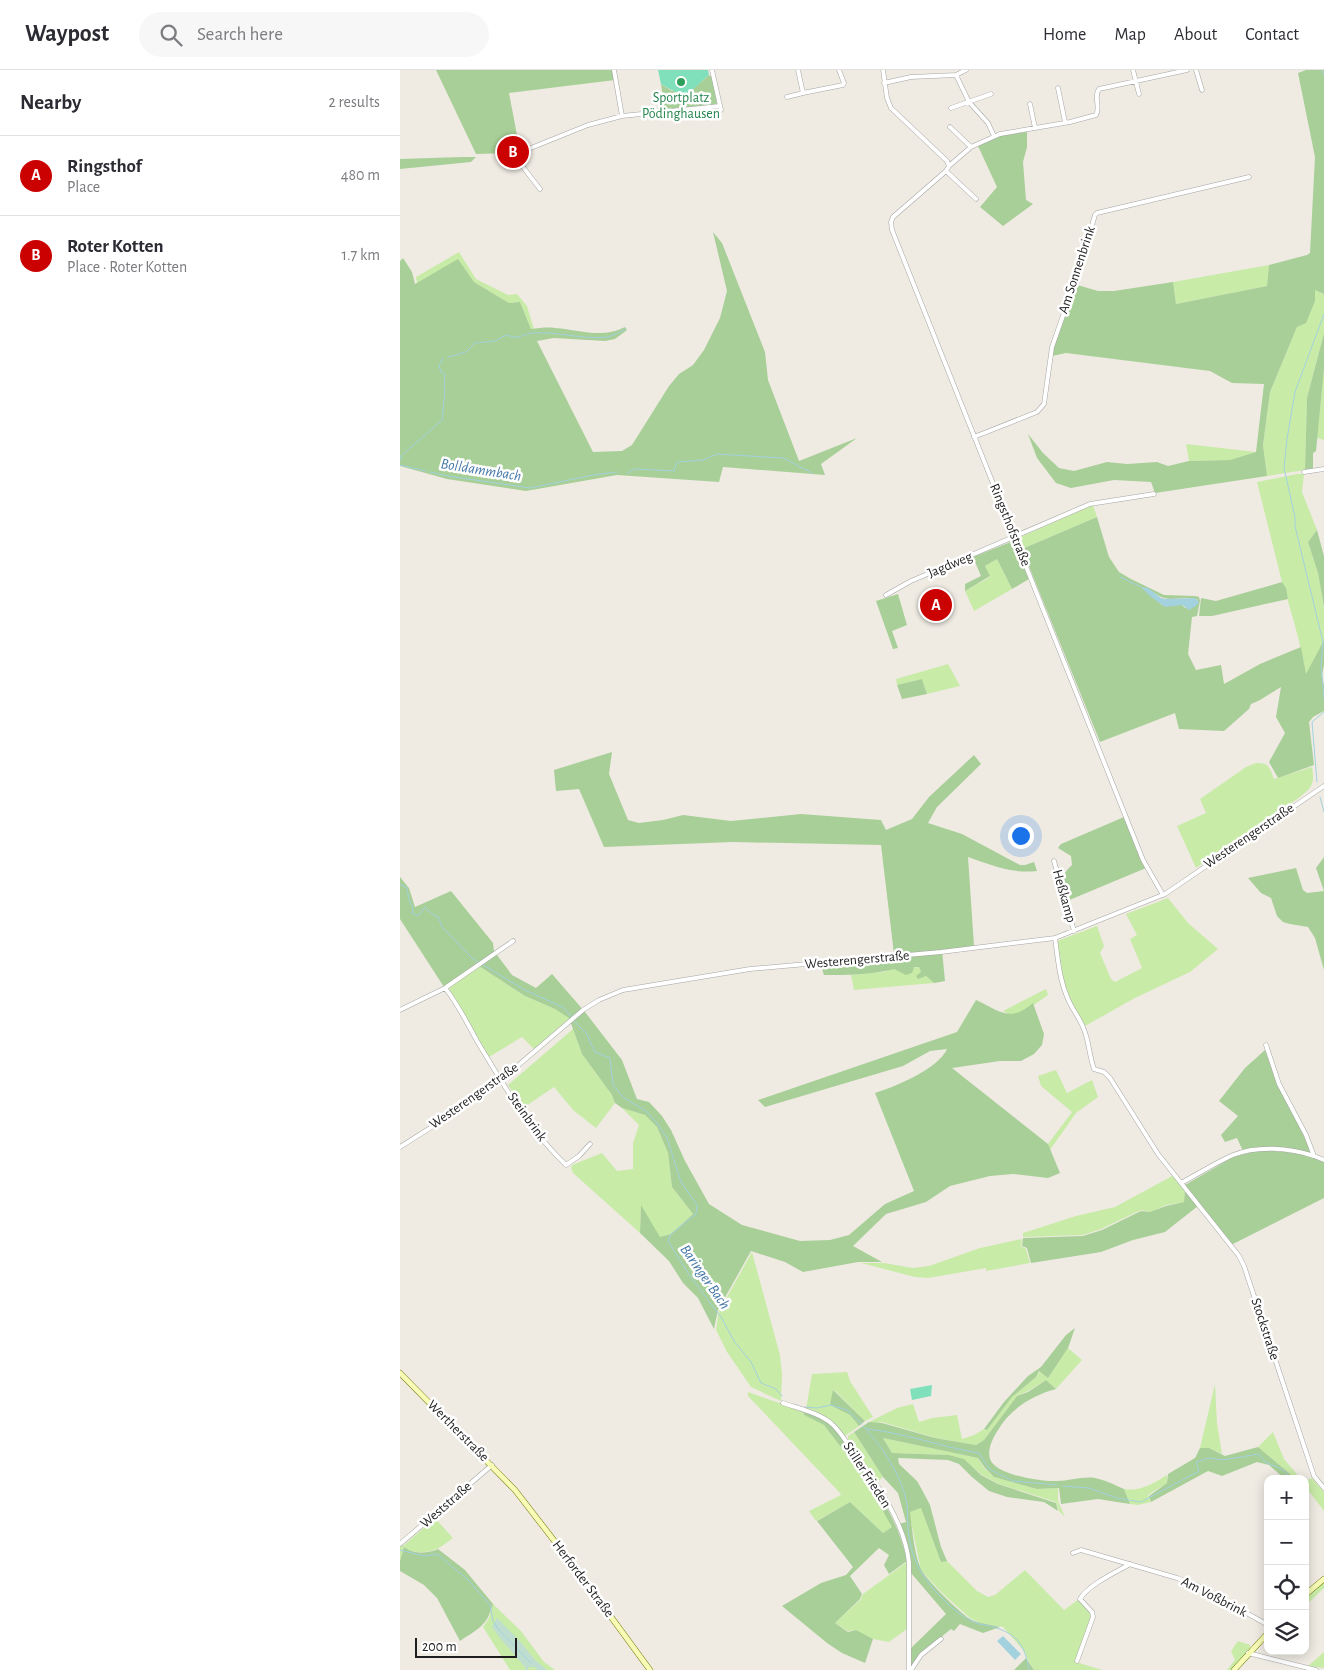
<!DOCTYPE html>
<meta charset="utf-8">
<style>
:root{--surface:#fff;--page:#f7f7f7;--text:#2b2b33;--muted:#7c7c81;--line:#e1e1e2;--accent:#cb0000}
body{margin:0;font-family:"Alegreya Sans",sans-serif;background:var(--page);color:var(--text)}
.controls{position:absolute;right:15px;bottom:15px;display:grid;overflow:hidden;border-radius:10px;box-shadow:0 2px 12px #0003}
.controls button{width:45px;height:45px;display:grid;place-items:center;padding:0;border:0;border-bottom:1px solid var(--line);background:var(--surface);color:var(--text);font:25px sans-serif}
.scale{position:absolute;left:15px;bottom:12px;width:102px;box-sizing:border-box;padding-left:5px;border:2px solid #1e1e1e;border-top:0;font-size:14px;line-height:18px;white-space:nowrap;color:#1e1e1e;-webkit-text-stroke:4px #fff;paint-order:stroke}
.you{position:absolute;left:620px;top:765px;width:18px;height:18px;margin:-12px;border:4px solid #fff;border-radius:50%;background:#1a73e8;box-shadow:0 0 0 8px #1a73e833}
.badge{display:grid;place-items:center;width:32px;height:32px;border-radius:50%;background:var(--accent);color:#fff;font-size:16px;font-weight:700}
.pin{position:absolute;translate:-50% -50%;border:2px solid #fff;box-shadow:0 1px 5px #0006}
.list{margin:0;padding:0;list-style:none}
h2{display:flex;justify-content:space-between;align-items:center;height:65px;margin:0;padding:0 20px;font-size:21px}
h2 small{font-size:16px;font-weight:400;color:var(--muted)}
.list li{display:grid;grid-template-columns:32px 1fr auto;gap:15px;align-items:center;box-sizing:border-box;height:80px;padding:0 20px;border-top:1px solid var(--line)}
.list b{display:block;font-size:19px;white-space:nowrap}
.list p{margin:0;font-size:16px;white-space:nowrap;color:var(--muted)}
.list em{font-size:16px;font-style:normal;color:var(--muted)}
.icon{flex:none;width:28px;height:28px;fill:none;stroke:currentColor;stroke-width:2;stroke-linecap:round;stroke-linejoin:round}
.map{position:relative;flex:none;width:924px;height:1600px;overflow:hidden}
header{display:flex;align-items:center;gap:30px;box-sizing:border-box;height:70px;padding:0 25px;background:var(--surface);border-bottom:1px solid var(--line)}
header strong{font-size:24px}
nav{display:flex;gap:28px;margin-inline-start:auto;font-size:18px}
.search{width:350px;height:45px;background:var(--page);display:flex;align-items:center;gap:12px;box-sizing:border-box;padding:0 18px;border-radius:28px;color:var(--muted);font-size:19px}
main{display:flex}
aside{flex:1;background:var(--surface)}
.map>svg:first-child{display:block}
.grass{fill:#c9eba8}
.forest{fill:#a8cf97;fill-rule:evenodd}
.wetland{fill:#c0ded0}
.pitch{fill:#7fe0bb}
.water{fill:#a3d1de}
.lines{fill:none;stroke-linecap:round;stroke-linejoin:round}
.stream{stroke:#a3d1de;stroke-width:1}
.minor-casing{stroke:#a5a5a5;stroke-width:5}
.secondary-casing{stroke:#6b7702;stroke-width:6}
.minor{stroke:#fff;stroke-width:4}
.secondary{stroke:#f7fbb6;stroke-width:5}
.leisure-dot{fill:#2e9e5b;stroke:#fff;stroke-width:2}
.labels{text-anchor:middle;dominant-baseline:central;stroke-width:5;stroke-linejoin:round;paint-order:stroke}
.leisure-label{font-size:14px;fill:#27864d;stroke:#fff}
.street-label{font-size:14px;fill:#1e1e1e;stroke:#fff}
.water-label{font-size:15px;font-style:italic;fill:#4577a8;stroke:#fff}
</style>
<header>
<strong>Waypost</strong>
<div class="search"><svg class="icon" aria-label="search" viewBox="0 0 24 24"><circle cx="10" cy="10" r="6"/><path d="M15 15l6 6"/></svg>Search here</div>
<nav><a>Home</a><a>Map</a><a>About</a><a>Contact</a></nav>
</header>
<main>
<aside>
<h2>Nearby<small>2 results</small></h2>
<ul class="list">
<li><span class="badge">A</span><div><b>Ringsthof</b><p>Place</p></div><em>480 m</em></li>
<li><span class="badge">B</span><div><b>Roter Kotten</b><p>Place · Roter Kotten</p></div><em>1.7 km</em></li>
</ul>
</aside>
<div class="map">
<svg width="924" height="1600" viewBox="0 0 924 1600">
<rect width="100%" height="100%" fill="#efebe3"/>
<path class="grass" d="M59,182L76,209L108,225L117,224L127,236L134,259H131L120,232L109,233L74,212L58,190L17,213L16,207Z
M869,195L867,216L776,234L773,212Z
M915,220L924,224V263L907,328L905,400L867,406L863,375L870,322L897,257L900,255Z
M924,299V370L917,368Z
M786,374L856,382L831,390L789,391Z
M897,404H904L902,422L917,460L908,472L918,503L924,537V570L906,605C902,581 896,558 889,535C887,527 887,519 882,512L857,412Z
M693,435L697,447L622,479L618,468Z
M597,489L612,519L574,541L565,521L590,507L585,496Z
M548,594L560,616L527,624L522,609L497,615L496,609Z
M856,693C869,692 870,698 874,709L912,697C915,714 912,717 900,727L796,798L777,756L806,743L800,729L846,697Z
M768,828L788,853L818,879L790,902L735,928L685,956L670,931L660,901L657,871L697,856L704,876L700,883L711,909L715,912L742,898L730,869L737,865L726,844Z
M79,896L125,926L155,939L170,948L134,979L122,967L89,987L48,917Z
M519,897L521,902L534,913L454,920L451,905L484,902L494,898Z
M646,919L648,925L624,942L610,945L603,941Z
M173,959L182,984L212,1025L215,1033L196,1058L173,1040L154,1017L123,1038L108,1015Z
M656,1000L667,1023L692,1010L698,1027L676,1043L650,1080L648,1074L672,1042L641,1016L638,1006Z
M222,1038L245,1045L257,1057L268,1083L272,1117L293,1144L271,1164L259,1168L241,1136L240,1163L173,1103L171,1098L172,1095L202,1083L217,1101L233,1099V1073L239,1055Z
M774,1105L785,1119L784,1132L766,1135L751,1142L741,1140L701,1159L683,1165L623,1167V1163L676,1146L715,1137Z
M622,1169L621,1176L626,1179L630,1193L586,1201V1198L528,1208L515,1207L461,1193H484L513,1198L529,1196L580,1178Z
M352,1182L380,1285L382,1304L381,1331L351,1317L327,1282L316,1260L319,1241Z
M668,1278L682,1290L656,1319L646,1310L628,1321L617,1326L584,1370L576,1375L536,1368L482,1352L475,1353L469,1352L497,1338L513,1334L519,1352L532,1348L557,1345L562,1369L574,1365L584,1359L587,1360L612,1327L636,1307L640,1301L648,1308Z
M447,1302L450,1311L473,1347L465,1351L434,1320L430,1334L432,1336L450,1345L459,1356L445,1366L442,1364L434,1355L406,1339L412,1304Z
M815,1314L817,1353L822,1384L809,1378H800Z
M348,1322L402,1341L404,1345L424,1355L463,1406L493,1457L483,1463L450,1432L416,1451L409,1441L441,1425L440,1423L348,1326Z
M454,1362L483,1407L476,1413L448,1372V1366Z
M873,1362L884,1389L901,1409H896L858,1377Z
M483,1368L578,1388L584,1398L594,1407L637,1419L658,1418V1431L665,1447L659,1441L656,1432L599,1414L582,1405L563,1389L549,1385L492,1383Z
M767,1405V1413L748,1425L751,1432L738,1435L730,1434L724,1419C740,1422 754,1413 767,1405Z
M912,1408L924,1422V1441L905,1416V1411Z
M521,1438L541,1491H547L577,1521L588,1527L595,1525L625,1500L664,1540L679,1529L691,1542V1547L676,1592L702,1600H634L627,1588L625,1582L603,1557L580,1553L570,1548L541,1522L521,1500L509,1442Z
M35,1448L53,1468C41,1477 34,1483 19,1482C13,1481 8,1482 4,1477L0,1491V1472L3,1476Z
M507,1492V1559L489,1572L473,1569L455,1560L448,1561L435,1553L461,1529L463,1524Z
M924,1511V1518L905,1536V1529Z
M93,1534L121,1561L144,1592L155,1600H110L83,1557L89,1548Z
M838,1571L850,1575V1578L832,1600H827L835,1590L831,1581Z
M924,1582V1598L908,1596Z"/>
<path class="forest" d="M36,0H213L215,10L109,23L120,81L113,83L76,84Z
M906,0H924V224L915,220V231L906,253L897,257L870,322L863,375L867,406L755,423L751,412L714,410L671,418L656,413L637,388L628,364L643,383L659,398L674,401L707,392L727,394L757,392L768,396L789,391L830,390L856,382L864,314L832,313L810,301L666,283L652,286L653,277L674,214L698,221H714L773,212L776,234L867,216L869,195L907,185L910,183L915,87L898,3Z
M309,5L310,6H313L317,35L265,40L261,14L272,21L300,13Z
M627,62V77L623,92L626,130L633,134L603,156L580,137L597,117L578,76L602,65Z
M62,87H76L71,92L0,99V89Z
M313,162L322,173L365,282L368,310L399,391L457,368L421,394L425,405L323,397L319,412L217,405L126,421L47,409L0,396V191L3,188L12,202L15,214L58,189L74,212L109,233L120,232L131,259C139,258 148,257 155,258C181,260 201,269 225,257L227,260L215,269L205,271L154,268L137,271L193,382L222,381L232,375L269,316L279,304L293,295L304,280L320,248L327,221Z
M924,263V299L916,381L913,383V399L905,400L907,328Z
M697,447L709,487L719,502L731,509L764,525L795,526L799,527L800,531L797,546L792,547L788,584L796,600L821,595L824,614L860,594L901,577L906,604L924,570V595L922,605L924,615V641L913,647L909,652L914,695L878,708L869,692L885,663L876,647L881,617L860,630L851,634L849,639L824,661L779,659L775,643L700,672L622,479ZM742,518C751,518 756,526 764,528C775,531 787,525 798,530L785,538L782,535H762Z
M917,460L924,486V537L918,503L908,472Z
M613,471L629,509L612,519L597,489L585,496L590,506L565,521V514L581,506L573,487Z
M882,512L886,518L888,529L812,546H799L801,528L816,531Z
M498,524L507,555L492,561L498,578L493,579L476,531Z
M522,609L527,624L502,629L497,615Z
M212,682L209,704L228,750L239,753L263,750L283,745L331,751L401,744L481,750L486,760L512,749L529,727L574,685L581,694L537,737L528,753L562,764L620,795H625L634,792L637,801C612,804 591,795 568,787L574,876L542,880L545,911L534,913L526,906L518,909L516,906L521,902L519,897H514L512,903L506,905L494,899C471,905 447,905 424,905L422,899L489,891L494,884L481,775L333,772L204,777L179,719L156,721L154,700Z
M724,747L746,798L667,831C664,814 658,807 672,795L671,786L658,778L661,774Z
M924,787V900L915,868L908,857L890,854L883,852L877,846L871,828L861,823L848,808L896,798L903,820L907,823L924,821L916,798Z
M0,807L9,818L15,837L51,821L93,873L94,881L112,905L136,918L152,904L185,942L222,990L237,1029L249,1032L262,1046L271,1060L285,1091L309,1134L342,1155L400,1171L430,1170L449,1165L485,1134L514,1121L475,1023C496,1016 537,1000 547,979L530,981L503,996L365,1037L358,1030L557,962L576,930C600,941 610,953 633,933L644,964L642,975L634,984L621,991H600L552,998L648,1074L660,1103L648,1108L613,1104L590,1106L550,1116L526,1132L486,1144L453,1176L482,1192H458L403,1202L385,1192L351,1181L318,1240L314,1259L298,1228L283,1213L269,1191L240,1163L241,1135L260,1167L271,1164L293,1144L272,1117L268,1083L257,1057L245,1045L222,1038L215,1033L212,1025L182,984L169,948L155,939L125,926L79,896L63,906L60,905L44,917L0,849Z
M865,980L878,1015L912,1078V1081L908,1083L895,1080L843,1081L837,1068L825,1072L821,1065L838,1046L819,1031L845,998Z
M860,1080L897,1083L924,1091V1128L831,1175L785,1115L833,1087Z
M785,1119L798,1136L765,1162L733,1170L701,1182L631,1193L627,1178L622,1176L623,1168L683,1166L702,1160L741,1141L750,1142L766,1136L784,1132Z
M675,1258L668,1278L648,1308L639,1301L636,1307L612,1327L587,1360L584,1359L604,1332L628,1306L641,1297L666,1265Z
M646,1310L656,1319C633,1325 610,1339 598,1360C593,1368 587,1379 590,1389C595,1405 642,1412 657,1411C669,1411 684,1406 695,1408C705,1410 715,1415 724,1419L730,1434L698,1429L661,1434L659,1418L637,1419L594,1407L585,1398L578,1388L483,1368L492,1383L549,1385L564,1389L581,1405L598,1414L656,1433L658,1441L644,1432L607,1427L589,1421L572,1407L559,1394L548,1390L498,1388L499,1394L517,1411L521,1418L530,1435L541,1477L547,1491L541,1492L521,1438L510,1442C512,1458 514,1484 521,1499C526,1510 559,1542 570,1549C579,1554 590,1554 600,1557L583,1563L560,1554L554,1561L551,1559C536,1571 522,1582 510,1597L509,1580L546,1544L511,1503L499,1454L506,1452L498,1423L483,1407L454,1362L469,1352L482,1353L535,1368L576,1375L584,1370L617,1326L628,1322Z
M433,1320L465,1351L459,1356L450,1345L432,1336L430,1334Z
M403,1341C411,1345 424,1348 430,1354C441,1363 448,1377 456,1388C478,1421 499,1452 507,1491L489,1504L484,1495L489,1485L479,1478L450,1506L462,1524L460,1529L435,1553L448,1562L456,1560L473,1569L465,1593L442,1583L427,1573L382,1536L421,1513L446,1505L453,1497L417,1451L450,1432L483,1463L492,1457L463,1406L424,1355L404,1345Z
M858,1377L896,1409H885L869,1395L857,1392L822,1406L808,1401L751,1432L749,1426L767,1413L768,1404L795,1388L800,1378H809L825,1386Z
M4,1477C12,1484 29,1484 38,1479L65,1500L93,1534C87,1556 78,1559 60,1571L37,1528L24,1515L0,1501V1491Z
M626,1588L634,1600H614Z"/>
<path class="wetland" d="M97,1548L118,1569L135,1590L147,1600H137L135,1597H129L128,1600H126L125,1597L100,1568L92,1557Z"/>
<path class="pitch" d="M258,0H308L309,5C288,22 290,32 261,14Z
M532,1315L531,1326L512,1330L510,1319Z"/>
<path class="water" d="M741,517L748,518L761,528L766,529L795,528L799,532L796,536L789,540L782,535L765,537L750,526Z
M603,1566L621,1584L615,1590L597,1571Z"/>
<g class="lines">
<path class="stream" d="M922,0L924,5
M924,244L895,322L887,369L884,398L895,447V456L923,572L921,595L924,628
M48,287L66,282L75,273L95,271L106,265C122,270 119,265 132,263C157,261 182,270 207,267C213,266 220,262 225,259
M0,390L2,385L42,350L45,321L44,313L45,304L41,302L39,296L43,288
M0,395L26,401
M30,402L48,406L130,418L193,405L217,402
M227,403L235,399L274,401L277,392L303,390L317,384L383,388L412,403
M720,507L741,517
M917,712L912,652L924,642
M920,727L924,742
M0,814L7,818L9,830L13,837L12,843L18,846L25,837L31,843L38,847L42,857L72,888L123,919L164,938L172,947
M174,951L186,963L195,982L210,988L213,1015L224,1028L246,1041L257,1053L267,1068L281,1112L297,1135L296,1144L271,1164L268,1171L290,1206L321,1247L334,1271L351,1292L361,1313L376,1319L382,1326
M405,1337L417,1338L431,1335L447,1340L462,1354
M463,1356C483,1378 501,1404 507,1434C508,1442 507,1450 508,1457C509,1483 521,1507 539,1525C549,1536 564,1549 579,1554C583,1555 589,1555 593,1557C618,1564 625,1576 629,1600
M467,1359C506,1363 541,1377 579,1383L589,1399L613,1411L657,1415
M662,1416L689,1418L717,1428L741,1432L799,1401L796,1392L809,1388L822,1390L859,1384L865,1392L882,1399L892,1409
M0,1480L24,1486L37,1484L67,1509L90,1535L93,1551L99,1560L131,1593"/>
<defs>
<path id="minor" d="M214,0L222,46
M312,0L321,40
M398,0L403,23L443,15L444,13L439,0
M483,0L487,28L491,38L547,91L549,96L546,101L493,147L491,152L492,160L743,790L763,825
M733,0L739,24
M796,0L802,20
M556,5L566,0
M484,13L511,7L556,5L569,32L588,53L594,66
M658,18L665,52
M387,27L403,23
M630,34L635,58
M551,38L591,24
M550,57L571,77
M549,96L571,77L600,64L670,52L696,45C701,37 693,27 699,19L787,0
M546,101L576,129
M140,119L116,88V84L188,55L222,46L320,36
M574,367L637,342L644,334L652,277L679,200L695,145L697,143L849,107
M904,402L924,399
M486,525L511,511L690,434L754,424
M654,791L674,861
M655,868C658,889 659,909 668,929C672,939 679,947 683,957C689,970 689,985 694,999L704,1002L710,1008L758,1084L839,1186L844,1196L914,1406L924,1418
M45,918C58,934 67,953 77,971C103,1014 129,1060 166,1095L179,1086L190,1074
M0,940L45,918L113,871
M866,975L879,1014L906,1065L914,1086L924,1090
M0,1077L49,1046L101,1010L183,940L199,930L223,920L350,899L541,882L655,868L765,824L924,716
M781,1113C798,1104 815,1093 833,1085C858,1075 890,1078 914,1086
M383,1333C397,1338 420,1343 432,1354C440,1361 446,1372 453,1381C476,1413 505,1452 509,1493V1600
M0,1474L92,1395
M673,1483L681,1480L777,1508L796,1515L868,1555
M848,1583L916,1600
M677,1591L693,1547L692,1542L680,1529C688,1515 716,1502 730,1494
M511,1600L521,1585L541,1569"/>
<path id="secondary" d="M0,1303L115,1420L173,1495L250,1600
M905,1525L924,1509
M834,1600L868,1563"/>
</defs>
<use href="#minor" class="minor-casing"/>
<use href="#secondary" class="secondary-casing"/>
<use href="#minor" class="minor"/>
<use href="#secondary" class="secondary"/>
</g>
<circle class="leisure-dot" cx="281" cy="12" r="5"/>
<g class="labels">
<g class="leisure-label">
<text x="281" y="28">Sportplatz<tspan x="281" dy="16">Pödinghausen</tspan></text>
</g>
<g class="street-label">
<text transform="translate(677 200) rotate(-72)">Am Sonnenbrink</text>
<text transform="translate(610 455) rotate(68)">Ringsthofstraße</text>
<text transform="translate(550 495) rotate(-23)">Jagdweg</text>
<text transform="translate(849 766) rotate(-34)">Westerengerstraße</text>
<text transform="translate(664 826) rotate(74)">Heßkamp</text>
<text transform="translate(457 890) rotate(-5)">Westerengerstraße</text>
<text transform="translate(74 1026) rotate(-35)">Westerengerstraße</text>
<text transform="translate(127 1047) rotate(54)">Steinbrink</text>
<text transform="translate(865 1259) rotate(72)">Stockstraße</text>
<text transform="translate(58 1361) rotate(45)">Wertherstraße</text>
<text transform="translate(467 1405) rotate(57)">Stiller Frieden</text>
<text transform="translate(46 1435) rotate(-41)">Weststraße</text>
<text transform="translate(183 1509) rotate(53)">Herforder Straße</text>
<text transform="translate(814 1527) rotate(27)">Am Voßbrink</text>
</g>
<g class="water-label">
<text transform="translate(81 400) rotate(9)">Bolldammbach</text>
<text transform="translate(305 1207) rotate(55)">Baringer Bach</text>
</g>
</g>
</svg>
<div class="controls">
<button>+</button>
<button>−</button>
<button><svg class="icon" aria-label="locate" viewBox="0 0 24 24"><circle cx="12" cy="12" r="6"/><path d="M12 2v4M12 18v4M2 12h4M18 12h4"/></svg></button>
<button><svg class="icon" aria-label="layers" viewBox="0 0 24 24"><path d="M12 4l9 5-9 5-9-5zM3 14l9 5 9-5"/></svg></button>
</div>
<div class="scale">200 m</div>
<div class="you"></div>
<div class="pin badge" style="left:536px;top:535px">A</div>
<div class="pin badge" style="left:113px;top:82px">B</div>
</div>
</main>
